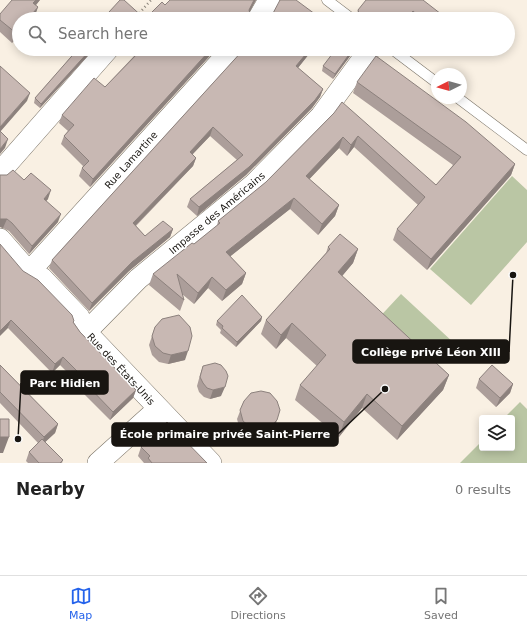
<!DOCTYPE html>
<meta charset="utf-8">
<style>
:root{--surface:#fff;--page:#f2f2f2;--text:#222;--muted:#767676;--line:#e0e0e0;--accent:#2563eb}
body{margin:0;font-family:"DejaVu Sans",sans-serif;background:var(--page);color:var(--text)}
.controls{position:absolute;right:12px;bottom:12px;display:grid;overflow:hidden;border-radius:4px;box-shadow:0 2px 10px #0003}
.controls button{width:36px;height:36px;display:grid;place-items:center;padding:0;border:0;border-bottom:1px solid var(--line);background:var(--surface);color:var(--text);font:20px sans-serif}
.compass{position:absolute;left:431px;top:68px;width:36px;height:36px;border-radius:50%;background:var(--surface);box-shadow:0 2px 10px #0003;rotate:265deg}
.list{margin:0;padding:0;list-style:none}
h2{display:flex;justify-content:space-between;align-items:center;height:52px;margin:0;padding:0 16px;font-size:17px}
h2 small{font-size:13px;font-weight:400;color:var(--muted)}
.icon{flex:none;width:22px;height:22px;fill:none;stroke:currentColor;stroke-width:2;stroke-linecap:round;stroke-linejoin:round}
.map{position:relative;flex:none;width:527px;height:463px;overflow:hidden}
.search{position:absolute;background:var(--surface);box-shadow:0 2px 10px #0003;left:12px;right:12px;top:12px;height:44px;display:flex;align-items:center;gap:10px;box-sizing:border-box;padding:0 14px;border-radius:22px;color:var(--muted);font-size:15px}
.sheet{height:112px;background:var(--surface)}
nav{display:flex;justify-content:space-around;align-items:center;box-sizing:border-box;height:56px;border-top:1px solid var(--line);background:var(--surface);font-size:11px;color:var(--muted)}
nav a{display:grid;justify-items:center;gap:2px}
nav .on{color:var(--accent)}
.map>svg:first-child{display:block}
.green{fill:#bac6a4}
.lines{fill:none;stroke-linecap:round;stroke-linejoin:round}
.service-casing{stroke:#7b7468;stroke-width:11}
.minor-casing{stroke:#7b7468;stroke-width:22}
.path{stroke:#888279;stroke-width:2.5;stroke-dasharray:1 3;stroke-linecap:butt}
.service{stroke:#fff;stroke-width:10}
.minor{stroke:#fff;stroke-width:21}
.wall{fill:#ac9e9a}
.shaded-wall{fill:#8c817d}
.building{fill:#c8b8b3;stroke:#8c817d}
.labels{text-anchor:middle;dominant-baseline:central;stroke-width:3;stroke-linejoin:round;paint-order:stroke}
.street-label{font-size:10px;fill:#181511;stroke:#fff}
.leader{fill:none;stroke:#181511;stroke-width:1.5}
.callout-dot{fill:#181511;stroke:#fff;stroke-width:1.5}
.callout{fill:#181511;stroke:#181511;stroke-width:1.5}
.callout-label{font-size:11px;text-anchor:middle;font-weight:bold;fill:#fff}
</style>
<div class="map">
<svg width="527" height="463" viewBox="0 0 527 463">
<rect width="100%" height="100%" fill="#f9f0e3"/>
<path class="green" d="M512,176L527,190V242L471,305L430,269Z
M401,294L454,343L426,374L373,324Z
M520,402L527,409V463H460L482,441V448H512V418H504Z"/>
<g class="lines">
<defs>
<path id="service" d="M327,0L352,19
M392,49L437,83
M458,98L527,150"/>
<path id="minor" d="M258,19L269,0
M0,172L108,49
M0,239L29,272L42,278L79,317L86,332L211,463
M29,272L232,49
M86,332L138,279L254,184L321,116L370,49
M98,463L158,409"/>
</defs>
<use href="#service" class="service-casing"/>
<use href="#minor" class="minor-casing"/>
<path class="path" d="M134,19L151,0"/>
<use href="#service" class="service"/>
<use href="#minor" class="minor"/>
</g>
<path class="wall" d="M40,0L36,5L35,16L19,19V35L12,43L0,32V14Z
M256,0L249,12L251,17L253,19H107L109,12L145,19L165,5Z
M423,0L440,19H415L411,16L409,19H357V15L358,10Z
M78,49H94L40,108L34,103L35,98Z
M136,49H216L90,187L79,176L82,168L83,166L61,144L64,136L68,131L59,123L62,115L105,87L134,56L137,50Z
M244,49H313L298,68L323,89L320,97L312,108L246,175L197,216L187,207L190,199L237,160L210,136L192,155L196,158L193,166L136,226L145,236L173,229L170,237L129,271L89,311L49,268L52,260Z
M353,52L333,79L322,71L323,66Z
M357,82L515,164L511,175L427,270L393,240L397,229L418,205L354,147L347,156L339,148L309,179L339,205L335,216L318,235L290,209L230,256L246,273L242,284L222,301L208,288L194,304L182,294L184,300L180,311L149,285L153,274L194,244L217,226L218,221L266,182L334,113L436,185L453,165L353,93Z
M0,175L24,180L48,199L46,201L58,222L29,254L9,231L3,228L0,227Z
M328,247L358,249L353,263L342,276L449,375L443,390L397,440L362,408L339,437L295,400L300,385L317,366L286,338L276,349L261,334L266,320L326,253Z
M23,271L74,323L80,332L136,390L133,398L110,420L83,393L84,389L60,365L52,373L8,328Z
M262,317L261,321L236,347L220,333L221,330L216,325L217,321Z
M155,327L185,360L168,364L159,362L152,355L149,345Z
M0,365L58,424L55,433L45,442L63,460L62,463H28L26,461L29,452L38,443L0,403Z
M203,366L221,396L210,399L204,397L199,392L197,386L200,375Z
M479,379L513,384L510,393L496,407L476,388Z
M244,401L274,429L267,436L256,439L247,436L240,430L237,419Z
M141,447L207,463H144L138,456Z"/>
<path class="shaded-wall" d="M36,0H40L30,12L33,3Z
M254,0H256L246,19L249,10Z
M38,7L35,16L32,19H28Z
M413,11L411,16L409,19H406Z
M19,29V35L12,43L16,33Z
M91,49H94L40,108L41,104Z
M211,49H216L90,187L93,179Z
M310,49H313L293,74L296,66Z
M353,49H354L353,52L333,79L335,74Z
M323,89L320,97L312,108L246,175L197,216L199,207Z
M30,93L27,101L0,132V127Z
M213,127L210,136L187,160L190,152Z
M358,136L354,147L347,156L351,145Z
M343,137L339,148L302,187L306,176Z
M8,139L5,148L0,154V149Z
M196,158L193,166L130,231L133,223Z
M515,164L511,175L427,270L431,259Z
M51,190L48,199L40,208L44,199Z
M294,198L290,209L222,263L226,252Z
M339,205L335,216L318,235L322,224Z
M61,214L58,222L29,254L32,246Z
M0,219H7L3,228L0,227Z
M173,229L170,237L129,271L89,311L92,303L132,262Z
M358,249L353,263L333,287L338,272Z
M246,273L242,284L222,301L226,290Z
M212,277L208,288L194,304L198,293Z
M262,317L261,321L236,347L237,342Z
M11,320L8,328L0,336V331Z
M292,323L286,338L276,349L281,335Z
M188,351L185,360L168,364L171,355Z
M63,357L60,365L52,373L55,364Z
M449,375L443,390L397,440L402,426Z
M513,384L510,393L496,407L500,398Z
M225,387L221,396L210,399L213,390Z
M136,390L133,398L110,420L113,412Z
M367,394L362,408L339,437L344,422Z
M277,420L274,429L267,436L256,439L259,430Z
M58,424L55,433L41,446L44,437Z
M0,437H9L3,453H0Z"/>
<path class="building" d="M12,0H36L33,3L38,7L28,19H19V29L16,33L0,20V14Z
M120,0H124L145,19L162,2L165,5L170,0H254L249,10L251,17L253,19H116L109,12Z
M280,0H296L319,17L317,19H269L271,17Z
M366,0H423L441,14L438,19H422L413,11L406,19H362L360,17L358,10Z
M78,49H91L41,104L35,98Z
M138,49H211L93,179L82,168L89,161L64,136L74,125L62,115L94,78L105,87L139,52L137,50Z
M244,49H310L296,66L323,89L315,100L249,167L199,207L190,199L243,155L213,127L190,152L196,158L133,223L145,236L163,221L173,229L132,262L92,303L52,260Z
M336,49H353L335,74L323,66Z
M376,56L466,122L515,164L431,259L397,229L425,197L358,136L351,145L343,137L306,176L339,205L322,224L294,198L226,252L246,273L226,290L212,277L198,293L177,274L184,300L153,274L192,243L194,244L220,223L218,221L266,182L334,113L342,102L436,185L461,157L357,82Z
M0,66L30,93L0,127Z
M0,131L8,139L0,149Z
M13,170L24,180L31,173L51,190L44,199L61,214L32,246L12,223L7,219H0V175H7Z
M340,234L358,249L338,272L449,375L402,426L367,394L344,422L300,385L326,355L292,323L281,335L266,320L330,249L328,247Z
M0,244L23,271L38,280L72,315L74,321L73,322L80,332L136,390L113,412L86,384L88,382L63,357L55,364L11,320L0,331Z
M242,295L262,317L237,342L222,328L223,326L217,321Z
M179,315L190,327L192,336L188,351L171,355L163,353L155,346L152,336L155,327L162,319Z
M215,363L221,365L226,371L228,376L225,387L213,390L207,388L203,383L200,377L203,366Z
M0,365L58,424L44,437L0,392Z
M492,365L513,384L500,398L479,379Z
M261,391L270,393L277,401L280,410L277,420L270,427L259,430L250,427L243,421L240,410L244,401L251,393Z
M0,419H9V437H0Z
M167,422L207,463H152L148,458L150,456L141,447Z
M42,439L63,460L60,463H39L29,452Z"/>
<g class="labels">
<g class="street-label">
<text transform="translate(131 160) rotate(-48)">Rue Lamartine</text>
<text transform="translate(217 213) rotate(-40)">Impasse des Américains</text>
<text transform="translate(121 369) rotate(47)">Rue des États-Unis</text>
</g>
</g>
<path class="leader" d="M513 275L509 352M18 439L21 383M385 389L338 434"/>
<g class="callout-dot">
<circle cx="513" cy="275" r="4"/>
<circle cx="18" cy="439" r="4"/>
<circle cx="385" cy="389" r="4"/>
</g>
<g class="callout">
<rect x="353" y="340" width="156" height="23" rx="4"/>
<rect x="21" y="371" width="87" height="23" rx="4"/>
<rect x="112" y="423" width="226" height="23" rx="4"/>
</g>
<g class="callout-label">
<text x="431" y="356">Collège privé Léon XIII</text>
<text x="65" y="387">Parc Hidien</text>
<text x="225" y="438">École primaire privée Saint-Pierre</text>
</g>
</svg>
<div class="controls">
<button><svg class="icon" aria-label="layers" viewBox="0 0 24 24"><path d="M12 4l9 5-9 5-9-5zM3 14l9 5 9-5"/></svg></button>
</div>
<svg class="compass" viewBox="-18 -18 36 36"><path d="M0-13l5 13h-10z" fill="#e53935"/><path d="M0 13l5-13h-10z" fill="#767676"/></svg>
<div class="search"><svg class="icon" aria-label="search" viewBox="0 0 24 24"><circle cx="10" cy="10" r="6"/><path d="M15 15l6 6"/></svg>Search here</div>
</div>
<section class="sheet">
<h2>Nearby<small>0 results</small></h2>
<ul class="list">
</ul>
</section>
<nav>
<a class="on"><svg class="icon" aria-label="map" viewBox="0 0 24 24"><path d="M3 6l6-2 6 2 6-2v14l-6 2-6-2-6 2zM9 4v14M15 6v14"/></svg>Map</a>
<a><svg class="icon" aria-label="directions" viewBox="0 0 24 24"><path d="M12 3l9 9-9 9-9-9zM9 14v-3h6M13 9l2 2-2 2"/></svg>Directions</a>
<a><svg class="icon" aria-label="saved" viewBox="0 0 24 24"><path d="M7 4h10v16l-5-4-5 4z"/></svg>Saved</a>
</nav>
